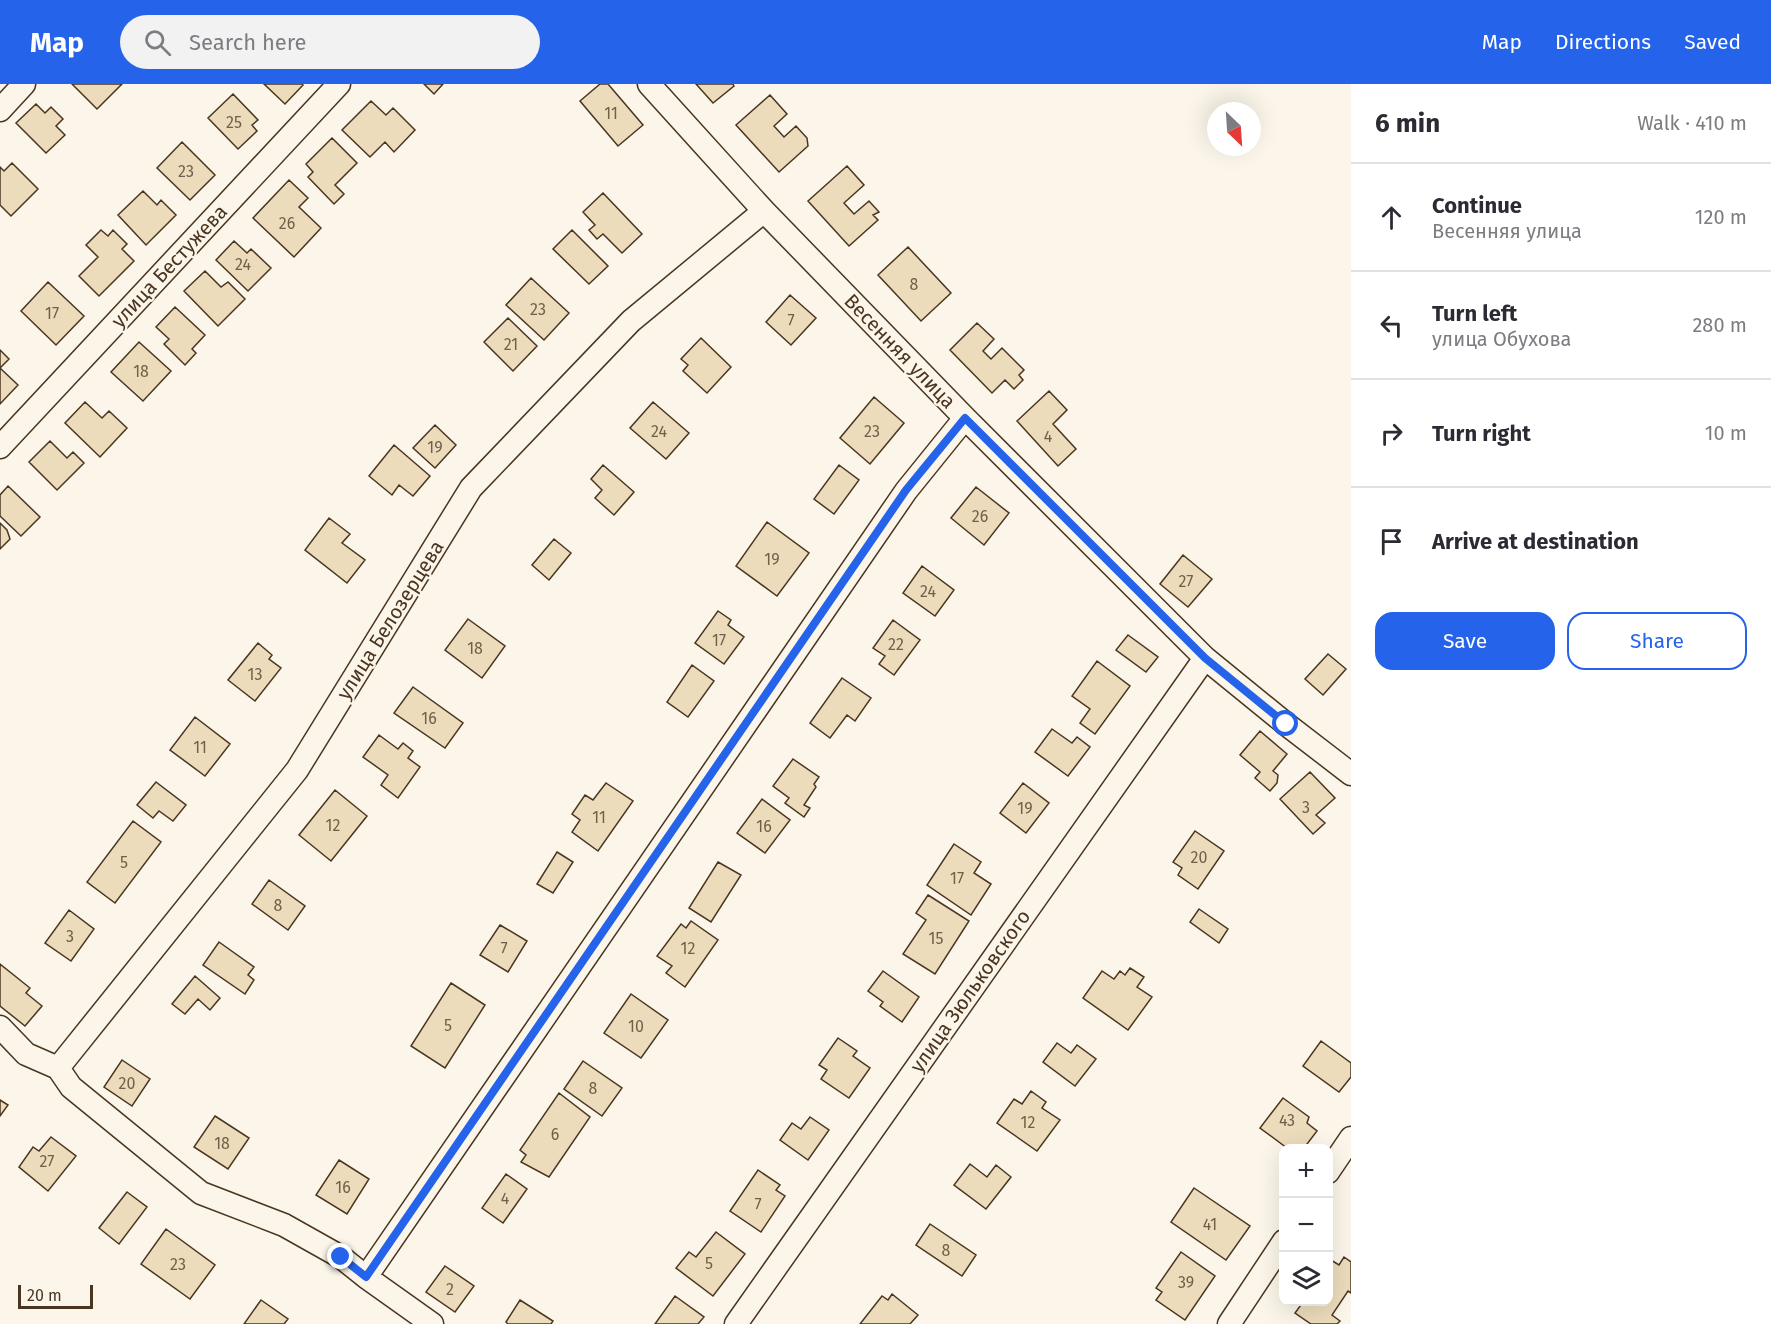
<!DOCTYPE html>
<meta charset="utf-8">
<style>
:root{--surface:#fff;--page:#f2f2f3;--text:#2b2b33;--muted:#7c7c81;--line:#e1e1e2;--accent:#2563eb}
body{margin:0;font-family:"Fira Sans",sans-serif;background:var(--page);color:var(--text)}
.controls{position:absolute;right:18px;bottom:18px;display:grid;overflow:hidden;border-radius:12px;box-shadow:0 6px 24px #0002}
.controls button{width:54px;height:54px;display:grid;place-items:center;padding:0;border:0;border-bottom:2px solid var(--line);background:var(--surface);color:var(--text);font:30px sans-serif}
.compass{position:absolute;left:1207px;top:18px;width:54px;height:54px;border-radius:50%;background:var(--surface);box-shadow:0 6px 24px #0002;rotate:155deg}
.scale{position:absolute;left:18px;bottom:15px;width:75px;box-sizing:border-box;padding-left:6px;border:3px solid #4a3520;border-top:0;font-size:16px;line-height:21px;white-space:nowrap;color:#4a3520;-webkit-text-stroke:4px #fbf6e9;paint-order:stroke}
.stop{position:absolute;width:18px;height:18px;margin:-14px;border:4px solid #2563eb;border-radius:50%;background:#fff}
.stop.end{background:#2563eb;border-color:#fff;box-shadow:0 2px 6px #0008}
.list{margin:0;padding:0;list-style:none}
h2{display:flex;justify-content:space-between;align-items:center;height:78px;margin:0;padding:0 24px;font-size:26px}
h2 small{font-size:20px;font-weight:400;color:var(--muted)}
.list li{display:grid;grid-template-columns:39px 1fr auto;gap:18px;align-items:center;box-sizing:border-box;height:108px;padding:0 24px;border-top:2px solid var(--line)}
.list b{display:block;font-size:22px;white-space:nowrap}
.list p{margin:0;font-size:20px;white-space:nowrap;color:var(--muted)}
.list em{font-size:20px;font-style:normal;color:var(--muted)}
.actions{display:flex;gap:12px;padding:18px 24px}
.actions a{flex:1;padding:14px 0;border:2px solid var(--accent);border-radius:18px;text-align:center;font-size:21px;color:var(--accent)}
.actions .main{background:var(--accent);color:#fff}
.icon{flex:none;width:33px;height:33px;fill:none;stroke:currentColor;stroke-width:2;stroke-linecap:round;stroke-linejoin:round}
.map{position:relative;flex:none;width:1351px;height:1240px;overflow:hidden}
header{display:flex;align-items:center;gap:36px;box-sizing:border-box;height:84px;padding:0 30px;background:var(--accent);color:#fff}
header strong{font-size:28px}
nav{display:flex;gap:33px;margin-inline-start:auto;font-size:21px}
.search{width:420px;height:54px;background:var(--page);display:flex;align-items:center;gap:15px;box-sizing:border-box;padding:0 21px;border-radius:33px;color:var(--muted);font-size:22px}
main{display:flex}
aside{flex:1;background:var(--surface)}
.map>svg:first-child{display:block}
.building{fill:#ecdcbc;stroke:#4a3520;stroke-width:1.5}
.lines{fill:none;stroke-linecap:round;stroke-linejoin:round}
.street-casing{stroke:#4a3520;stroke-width:25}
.street{stroke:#fbf6e9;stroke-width:22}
.route{stroke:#2563eb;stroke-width:8}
.labels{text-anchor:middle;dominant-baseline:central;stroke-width:4.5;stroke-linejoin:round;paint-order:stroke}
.number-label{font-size:16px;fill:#725f47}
.street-label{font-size:20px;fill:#4a3520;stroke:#fbf6e9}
</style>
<header>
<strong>Map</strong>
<div class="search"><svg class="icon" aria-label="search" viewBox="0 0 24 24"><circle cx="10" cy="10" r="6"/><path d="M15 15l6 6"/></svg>Search here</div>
<nav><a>Map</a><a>Directions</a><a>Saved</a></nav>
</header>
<main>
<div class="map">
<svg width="1351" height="1240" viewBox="0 0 1351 1240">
<rect width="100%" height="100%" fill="#fbf6e9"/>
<path class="building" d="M72,0H122L97,25Z
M264,0H302L303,1L285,20Z
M424,0H443L434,10Z
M600,0H608L643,41L618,62L580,17Z
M696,0H733L734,2L713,19Z
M233,10L258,36L252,41L257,47L238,65L208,34Z
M770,11L787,30L774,42L784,53L796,42L807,54L808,62L779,88L736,41Z
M371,17L386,31L393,24L415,46L394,68L385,58L370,73L342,46Z
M36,20L45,29L51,23L63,35L56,42L65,51L46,69L16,39Z
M332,54L357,79L335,101L344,110L334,120L308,93L313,88L306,80Z
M182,58L215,91L190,116L157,84Z
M12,79L38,105L11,132L0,121V83L4,87Z
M847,82L864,101L844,119L854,130L869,117L879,128L873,131L878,136L849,162L808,117Z
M289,96L308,114L299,123L321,144L294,173L253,134Z
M143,107L157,121L161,116L176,131L146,161L118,131Z
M603,109L642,150L622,169L603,150L597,155L589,146L595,141L583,128Z
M101,146L108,152L113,146L127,160L122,165L134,177L99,212L79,192L98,173L86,161Z
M572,146L608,182L589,200L553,165Z
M234,157L247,169L251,165L271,184L248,207L216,176Z
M908,163L951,209L921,237L878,191Z
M205,187L221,203L228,198L245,215L218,242L184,207Z
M531,194L569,229L544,256L506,221Z
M48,198L84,232L56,261L21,227Z
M790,211L816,234L791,261L766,238Z
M175,223L205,251L192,265L196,269L185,281L164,260L169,255L156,243Z
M508,234L537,262L513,287L484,258Z
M977,239L994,255L983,267L991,275L1002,264L1024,286L1019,291L1023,296L1014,305L1005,296L992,309L950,266Z
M701,254L731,283L707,309L683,287L688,281L681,275Z
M139,258L171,287L143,317L111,288Z
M0,266L9,275L0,284L18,301L0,320Z
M1049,307L1067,326L1053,340L1076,365L1058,382L1017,337Z
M874,313L904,339L870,380L840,354Z
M85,318L102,334L109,327L127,344L100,373L65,339Z
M653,318L689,349L666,375L630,344Z
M435,341L456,361L435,384L413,364Z
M50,357L67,374L73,368L84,379L57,406L29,378Z
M394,361L430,392L413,412L399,401L392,411L369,392Z
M603,381L634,408L614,431L595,414L602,406L591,395Z
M839,381L859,396L834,430L814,415Z
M8,402L40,433L21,452L0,432V411Z
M976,403L1009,429L984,461L951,434Z
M329,434L350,450L342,459L365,476L347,499L305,466Z
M767,438L809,469L777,512L736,482Z
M0,439L7,446L10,455L0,465Z
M554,455L571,469L549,496L532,481Z
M1183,471L1212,495L1188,523L1160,500Z
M922,482L954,506L935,532L903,509Z
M718,527L731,536L728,541L744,553L724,580L695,559Z
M468,535L505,562L482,594L445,566Z
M893,536L920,556L894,591L879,580L885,572L873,564Z
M1128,551L1158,573L1146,588L1116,566Z
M258,559L272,571L269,575L281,584L255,617L228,596Z
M1328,570L1346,585L1323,611L1305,595Z
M1097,577L1130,602L1095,650L1080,639L1090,625L1072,612Z
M692,581L714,597L688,633L667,618Z
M842,594L871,614L855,637L847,631L830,654L810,639Z
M413,603L463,639L445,664L394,629Z
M195,633L230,660L205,692L170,666Z
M1052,645L1072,659L1077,653L1090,663L1068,692L1035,668Z
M1260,647L1287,670L1273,687L1278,691L1277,699L1270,707L1255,694L1260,688L1240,671Z
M379,651L398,665L403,659L413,667L408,674L420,683L398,714L381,701L388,691L363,673Z
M793,675L819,693L814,700L816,703L804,721L810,724L804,733L785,719L789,714L773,702Z
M1310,688L1335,714L1316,731L1325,739L1313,750L1280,715Z
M156,698L186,721L173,737L159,727L153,734L137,721Z
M606,699L633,717L598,767L572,748L580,736L572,730L585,711L593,716Z
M1023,699L1049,719L1026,749L1000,729Z
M335,706L367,732L331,777L299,751Z
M762,715L790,736L765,769L737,749Z
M133,737L161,758L115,819L87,798Z
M1195,747L1224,767L1198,805L1178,791L1182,784L1173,778Z
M954,760L981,778L974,789L991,800L971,831L927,801Z
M557,768L573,778L553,809L537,800Z
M718,778L741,791L711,838L689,824Z
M269,796L305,822L288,846L252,820Z
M928,811L969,837L935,890L903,870L926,836L916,829Z
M1199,825L1228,845L1219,859L1190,838Z
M69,826L94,845L71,877L45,859Z
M691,837L718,856L685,903L666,889L672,882L657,872L681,840L686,844Z
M500,841L527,857L508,888L480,871Z
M219,858L254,883L248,891L254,896L245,910L203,881Z
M0,880L30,904L26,909L42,922L25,942L0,922Z
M1130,884L1144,893L1137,903L1152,913L1128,946L1083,914L1102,887L1114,895L1120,887L1125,891Z
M883,887L919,913L902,938L880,922L883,918L868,907Z
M195,892L220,914L210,926L198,915L185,930L172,920Z
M451,899L485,921L445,984L411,962Z
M631,910L668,936L641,974L604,949Z
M838,954L857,967L853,972L870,984L849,1014L821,995L827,986L819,981Z
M1321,957L1351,979V993L1339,1008L1303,982Z
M1057,959L1071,969L1077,961L1096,975L1075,1002L1043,978Z
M122,976L150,995L132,1022L104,1003Z
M583,977L622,1004L602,1032L564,1005Z
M1031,1007L1046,1018L1042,1024L1060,1036L1037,1067L997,1039L1014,1015L1022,1020Z
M559,1009L590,1033L549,1093L521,1078L526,1071L520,1066Z
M1283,1014L1309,1033L1307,1039L1317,1047L1304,1064H1287L1260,1044Z
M0,1016L8,1021L0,1032Z
M215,1032L249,1054L228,1085L194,1063Z
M810,1033L829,1046L808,1076L780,1056L792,1039L801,1045Z
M51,1053L76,1072L48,1107L19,1083L33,1063L39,1067Z
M339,1076L369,1095L347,1130L316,1111Z
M970,1080L987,1093L996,1081L1011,1093L986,1125L954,1101Z
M758,1086L780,1101L776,1106L785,1112L761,1148L730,1127Z
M506,1090L527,1105L503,1139L482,1124Z
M1194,1104L1250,1142L1226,1176L1171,1138Z
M127,1108L147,1123L119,1160L99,1144Z
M930,1140L976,1171L962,1192L916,1161Z
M166,1145L215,1181L190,1215L141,1180Z
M716,1148L745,1170L713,1212L676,1184L689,1168L696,1173Z
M1181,1168L1215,1192L1185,1236L1156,1216L1162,1208L1156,1204Z
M1344,1173L1351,1178V1209L1348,1207L1332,1231L1340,1237L1337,1240H1311L1295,1229L1303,1218H1328V1180L1331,1176L1339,1181Z
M445,1182L474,1202L455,1228L426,1208Z
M892,1210L918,1231L910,1240H860L882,1212L888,1216Z
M675,1212L704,1233L698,1240H655Z
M261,1216L288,1235L284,1240H244Z
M520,1216L553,1237L551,1240H508L506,1238Z"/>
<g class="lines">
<defs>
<path id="street" d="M649,0L764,127L965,334L1205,574L1286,640L1351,690
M0,26L24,0
M0,363L339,0
M0,943L26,970L58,984L71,1003L201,1109L284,1141L341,1173L366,1193L432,1240
M58,984L297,686L471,404L631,237L764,127
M1328,1088L1351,1054
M366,1193L906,407L965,334
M736,1240L1205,574
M1229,1240L1284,1157"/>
</defs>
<use href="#street" class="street-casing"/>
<use href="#street" class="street"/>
</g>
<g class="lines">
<path class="route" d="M341,1173L366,1193L906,406L965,334L1205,574L1286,640"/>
</g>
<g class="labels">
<g class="number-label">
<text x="611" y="29">11</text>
<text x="234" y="38">25</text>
<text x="186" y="87">23</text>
<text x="287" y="139">26</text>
<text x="243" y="180">24</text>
<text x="914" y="200">8</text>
<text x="538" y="225">23</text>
<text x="52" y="229">17</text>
<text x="791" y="236">7</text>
<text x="511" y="260">21</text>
<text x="141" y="287">18</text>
<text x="659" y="347">24</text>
<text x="872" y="347">23</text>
<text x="1048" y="352">4</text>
<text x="435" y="363">19</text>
<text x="980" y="432">26</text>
<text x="772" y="475">19</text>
<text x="1186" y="497">27</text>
<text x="928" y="507">24</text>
<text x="719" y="556">17</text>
<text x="896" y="560">22</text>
<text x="475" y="564">18</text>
<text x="255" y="590">13</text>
<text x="429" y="634">16</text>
<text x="200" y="663">11</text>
<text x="1306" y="723">3</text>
<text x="1025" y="724">19</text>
<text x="599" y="733">11</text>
<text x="333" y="741">12</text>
<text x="764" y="742">16</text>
<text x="1199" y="773">20</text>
<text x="124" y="778">5</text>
<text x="957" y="794">17</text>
<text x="278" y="821">8</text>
<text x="70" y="852">3</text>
<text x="936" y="854">15</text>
<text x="504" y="864">7</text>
<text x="688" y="864">12</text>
<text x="448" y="941">5</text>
<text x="636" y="942">10</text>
<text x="127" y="999">20</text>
<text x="593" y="1004">8</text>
<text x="1287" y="1036">43</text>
<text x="1028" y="1038">12</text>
<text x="555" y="1050">6</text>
<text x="222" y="1059">18</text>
<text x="47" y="1077">27</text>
<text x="343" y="1103">16</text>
<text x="505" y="1114">4</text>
<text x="758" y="1120">7</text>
<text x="1210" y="1140">41</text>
<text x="946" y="1166">8</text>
<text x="709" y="1179">5</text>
<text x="178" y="1180">23</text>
<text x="1186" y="1198">39</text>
<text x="450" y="1205">2</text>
</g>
<g class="street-label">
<text transform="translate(169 182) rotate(-47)">улица Бестужева</text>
<text transform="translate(900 267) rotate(46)">Весенняя улица</text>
<text transform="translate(390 536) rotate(-58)">улица Белозерцева</text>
<text transform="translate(970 907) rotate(-55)">улица Зюльковского</text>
</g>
</g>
</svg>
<div class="controls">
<button>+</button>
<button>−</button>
<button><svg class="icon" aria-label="layers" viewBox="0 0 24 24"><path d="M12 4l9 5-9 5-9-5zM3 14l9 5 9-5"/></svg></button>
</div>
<svg class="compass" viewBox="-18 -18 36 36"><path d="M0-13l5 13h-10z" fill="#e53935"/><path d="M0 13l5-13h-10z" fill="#7c7c81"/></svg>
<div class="scale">20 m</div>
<div class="stop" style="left:1286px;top:640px"></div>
<div class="stop end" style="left:341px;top:1173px"></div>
</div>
<aside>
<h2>6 min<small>Walk · 410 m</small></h2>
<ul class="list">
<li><svg class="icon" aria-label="ahead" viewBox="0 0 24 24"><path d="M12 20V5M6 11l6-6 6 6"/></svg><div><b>Continue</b><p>Весенняя улица</p></div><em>120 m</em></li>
<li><svg class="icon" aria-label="left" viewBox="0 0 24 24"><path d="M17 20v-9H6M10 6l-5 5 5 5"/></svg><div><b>Turn left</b><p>улица Обухова</p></div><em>280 m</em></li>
<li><svg class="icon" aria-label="right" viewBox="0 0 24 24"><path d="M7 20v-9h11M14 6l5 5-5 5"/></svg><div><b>Turn right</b></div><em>10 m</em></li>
<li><svg class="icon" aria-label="arrive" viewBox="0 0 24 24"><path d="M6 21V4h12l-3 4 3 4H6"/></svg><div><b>Arrive at destination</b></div></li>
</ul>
<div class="actions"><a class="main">Save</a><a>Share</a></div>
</aside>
</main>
